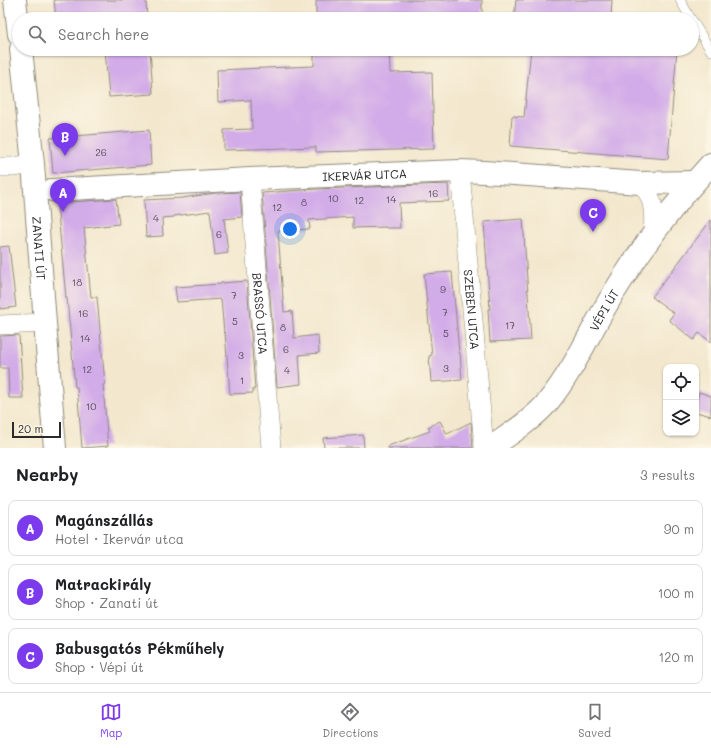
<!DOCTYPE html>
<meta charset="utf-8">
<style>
:root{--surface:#fff;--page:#f6f6f6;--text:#202124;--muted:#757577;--line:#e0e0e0;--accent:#7c3aed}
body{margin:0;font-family:Mali,sans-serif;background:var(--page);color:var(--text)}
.controls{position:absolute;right:12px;bottom:12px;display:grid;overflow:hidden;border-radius:8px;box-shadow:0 1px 3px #0004}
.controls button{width:36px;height:36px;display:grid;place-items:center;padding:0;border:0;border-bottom:1px solid var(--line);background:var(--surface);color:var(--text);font:20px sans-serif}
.scale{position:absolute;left:12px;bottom:10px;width:49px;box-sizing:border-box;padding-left:4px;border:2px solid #2b2b2b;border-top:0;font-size:11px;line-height:14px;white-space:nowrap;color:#2b2b2b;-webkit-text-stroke:3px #fcf5e5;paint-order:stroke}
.you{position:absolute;left:290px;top:229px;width:14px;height:14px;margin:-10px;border:3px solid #fff;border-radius:50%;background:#1a73e8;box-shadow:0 0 0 6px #1a73e833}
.badge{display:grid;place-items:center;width:26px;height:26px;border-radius:50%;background:var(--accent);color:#fff;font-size:13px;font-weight:700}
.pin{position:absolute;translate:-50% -33px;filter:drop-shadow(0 1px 2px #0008)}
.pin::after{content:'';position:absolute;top:21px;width:14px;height:12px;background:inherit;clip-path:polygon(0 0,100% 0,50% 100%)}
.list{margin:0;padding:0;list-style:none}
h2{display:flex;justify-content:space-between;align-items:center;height:52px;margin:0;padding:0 16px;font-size:17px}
h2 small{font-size:13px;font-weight:400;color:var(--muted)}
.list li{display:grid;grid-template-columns:26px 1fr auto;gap:12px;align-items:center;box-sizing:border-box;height:56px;margin:0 8px 8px;padding:0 8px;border:1px solid var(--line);border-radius:8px}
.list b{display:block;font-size:15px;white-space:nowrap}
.list p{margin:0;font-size:13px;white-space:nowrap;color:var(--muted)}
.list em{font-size:13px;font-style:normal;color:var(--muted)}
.icon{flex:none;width:22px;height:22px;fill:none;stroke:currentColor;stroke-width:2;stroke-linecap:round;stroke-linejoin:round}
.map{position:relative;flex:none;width:711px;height:448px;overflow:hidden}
.search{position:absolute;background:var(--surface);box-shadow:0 1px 3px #0004;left:12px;right:12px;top:12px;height:44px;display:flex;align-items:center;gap:10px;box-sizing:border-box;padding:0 14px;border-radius:22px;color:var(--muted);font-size:15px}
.sheet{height:244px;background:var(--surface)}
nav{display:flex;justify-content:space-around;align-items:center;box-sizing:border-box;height:56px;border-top:1px solid var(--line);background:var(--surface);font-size:11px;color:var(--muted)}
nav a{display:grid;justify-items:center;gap:2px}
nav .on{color:var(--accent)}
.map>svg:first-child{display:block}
.building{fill:#d2ace8}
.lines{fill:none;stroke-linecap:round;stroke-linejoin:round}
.service-casing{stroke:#8f8a7c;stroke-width:10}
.minor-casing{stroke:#8f8a7c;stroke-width:20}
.tertiary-casing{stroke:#8f8a7c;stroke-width:24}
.service{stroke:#fff;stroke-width:9}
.minor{stroke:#fff;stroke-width:19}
.tertiary{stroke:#fff;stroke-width:22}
.labels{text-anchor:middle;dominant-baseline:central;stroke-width:3;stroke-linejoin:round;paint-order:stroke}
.number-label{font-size:10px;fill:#554b5a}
.street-label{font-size:12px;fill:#2b2b2b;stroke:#fcf5e5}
</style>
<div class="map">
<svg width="711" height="448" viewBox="0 0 711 448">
<rect width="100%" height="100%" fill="#fcf5e5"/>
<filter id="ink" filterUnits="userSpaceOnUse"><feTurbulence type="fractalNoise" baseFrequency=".025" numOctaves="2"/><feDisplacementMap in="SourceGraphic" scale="8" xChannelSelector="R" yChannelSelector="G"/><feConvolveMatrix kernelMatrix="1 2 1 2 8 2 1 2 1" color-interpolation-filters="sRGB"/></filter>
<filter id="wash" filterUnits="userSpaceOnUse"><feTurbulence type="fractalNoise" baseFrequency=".012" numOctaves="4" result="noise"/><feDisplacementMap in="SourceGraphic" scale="16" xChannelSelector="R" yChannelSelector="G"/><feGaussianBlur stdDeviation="0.9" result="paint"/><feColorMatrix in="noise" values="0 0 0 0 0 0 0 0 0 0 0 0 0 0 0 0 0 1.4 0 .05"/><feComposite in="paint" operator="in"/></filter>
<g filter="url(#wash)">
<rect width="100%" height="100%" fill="#f3e8ce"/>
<g id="blocks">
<path class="building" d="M54,0H146L147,19H103L102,16L56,19Z
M316,0H482V18L422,19H316Z
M516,0H612L611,19H514Z
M105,49H150L153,94L109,97Z
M314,49H389L390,73L432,72L434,149L316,152V147L224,150V130L252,129L251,100L218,102L217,70L314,66Z
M531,49H677L668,159L510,146L512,116L524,117Z
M149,130L151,165L53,173L50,138Z
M448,184L449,201L399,203L400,228H386V227L353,228V217L309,220L310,229L278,231L284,312L292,311L294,338L318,335L319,353L299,355L301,384L277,387L262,193L317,189Z
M240,192L242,217L224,219L228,253L215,255L210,211L174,216V217L162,218L163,236L146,237L144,200L182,198L215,193Z
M116,199L119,224L84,228L91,297H97L105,384L103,385L108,446L82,448L77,387H75L67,298H66L57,203Z
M523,219L531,340L490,342L488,309H490L484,222Z
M711,220V342L699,333L694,340L669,320L674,313L652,297Z
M9,246L16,307L0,309V247Z
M452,272L459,353H460L462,380L431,382L429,356L432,355L424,274Z
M247,281L255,389H253V393L230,394L225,332L224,333L221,299L177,302L175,287L221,284V283Z
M19,335L23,398H9L8,368H0V336Z
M699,392L711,396V416L696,412V404Z
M440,421L447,434L471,422L473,448H388V446L430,431L428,427Z
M363,435L364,448H324L323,438Z"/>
</g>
</g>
<g filter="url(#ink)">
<use href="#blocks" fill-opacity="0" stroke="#8f8a7c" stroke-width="1"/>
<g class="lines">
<defs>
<path id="service" d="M680,0L691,19
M692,20L711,51"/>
<g id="minor">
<path d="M0,167H13L33,164"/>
<path id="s1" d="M460,171L484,448"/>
<path id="s2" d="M250,179L271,448"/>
<path d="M640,183C643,186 646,189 648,193C655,205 654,221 653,235"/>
<path d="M0,325L45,323"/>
</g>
<g id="tertiary">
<path d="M15,0L19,34"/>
<path id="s3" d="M21,49L33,164L45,323L55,448"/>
<path id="s4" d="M52,190L250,179L460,171L484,172L640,183L694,182"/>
<path id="s5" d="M490,448C510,434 531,421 547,403C575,369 590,331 613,294C641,248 674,204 711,164"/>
</g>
</defs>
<use href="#service" class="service-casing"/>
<use href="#minor" class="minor-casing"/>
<use href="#tertiary" class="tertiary-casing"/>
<use href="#service" class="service"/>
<use href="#minor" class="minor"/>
<use href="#tertiary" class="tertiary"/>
</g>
</g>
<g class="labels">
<g class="number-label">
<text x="101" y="152">26</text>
<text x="433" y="193">16</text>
<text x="333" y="198">10</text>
<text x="391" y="199">14</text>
<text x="359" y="200">12</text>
<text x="304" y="202">8</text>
<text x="277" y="207">12</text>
<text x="156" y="218">4</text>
<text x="219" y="234">6</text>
<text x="77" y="282">18</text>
<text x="443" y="289">9</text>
<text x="234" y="295">7</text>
<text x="445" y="312">7</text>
<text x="83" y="313">16</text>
<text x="235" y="321">5</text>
<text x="510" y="325">17</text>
<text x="283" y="327">8</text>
<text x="446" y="333">5</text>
<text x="85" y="338">14</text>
<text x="286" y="349">6</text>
<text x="241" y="355">3</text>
<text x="446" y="368">3</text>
<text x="87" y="369">12</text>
<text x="287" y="370">4</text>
<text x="242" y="380">1</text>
<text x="91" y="406">10</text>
</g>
<g class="street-label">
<text stroke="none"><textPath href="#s4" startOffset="313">IKERVÁR UTCA</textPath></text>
<text stroke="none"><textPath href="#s3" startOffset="200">ZANATI ÚT</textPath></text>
<text stroke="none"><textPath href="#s1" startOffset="139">SZEBEN UTCA</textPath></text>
<text stroke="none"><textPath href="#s5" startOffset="182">VÉPI ÚT</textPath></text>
<text stroke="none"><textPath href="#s2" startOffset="135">BRASSÓ UTCA</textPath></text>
</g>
</g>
</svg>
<div class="controls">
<button><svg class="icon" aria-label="locate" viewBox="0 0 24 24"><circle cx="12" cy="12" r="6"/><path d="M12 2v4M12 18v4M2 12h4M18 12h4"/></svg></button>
<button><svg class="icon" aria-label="layers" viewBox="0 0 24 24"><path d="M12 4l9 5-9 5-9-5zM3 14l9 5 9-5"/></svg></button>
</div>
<div class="scale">20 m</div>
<div class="you"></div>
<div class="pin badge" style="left:63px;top:212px">A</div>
<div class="pin badge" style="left:65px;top:156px">B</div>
<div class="pin badge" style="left:593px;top:232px">C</div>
<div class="search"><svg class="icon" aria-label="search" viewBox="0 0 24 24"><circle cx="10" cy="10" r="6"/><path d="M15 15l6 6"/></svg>Search here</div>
</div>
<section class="sheet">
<h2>Nearby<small>3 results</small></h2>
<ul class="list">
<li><span class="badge">A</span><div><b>Magánszállás</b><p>Hotel · Ikervár utca</p></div><em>90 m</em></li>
<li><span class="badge">B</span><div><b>Matrackirály</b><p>Shop · Zanati út</p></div><em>100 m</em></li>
<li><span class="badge">C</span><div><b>Babusgatós Pékműhely</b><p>Shop · Vépi út</p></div><em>120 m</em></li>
</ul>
</section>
<nav>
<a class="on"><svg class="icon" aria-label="map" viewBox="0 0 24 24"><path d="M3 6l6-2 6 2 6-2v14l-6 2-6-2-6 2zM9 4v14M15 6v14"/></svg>Map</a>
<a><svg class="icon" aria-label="directions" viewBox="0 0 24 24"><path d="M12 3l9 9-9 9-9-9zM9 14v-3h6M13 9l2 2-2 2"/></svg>Directions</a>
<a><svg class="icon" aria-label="saved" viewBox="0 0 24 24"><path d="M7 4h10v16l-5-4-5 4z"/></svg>Saved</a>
</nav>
